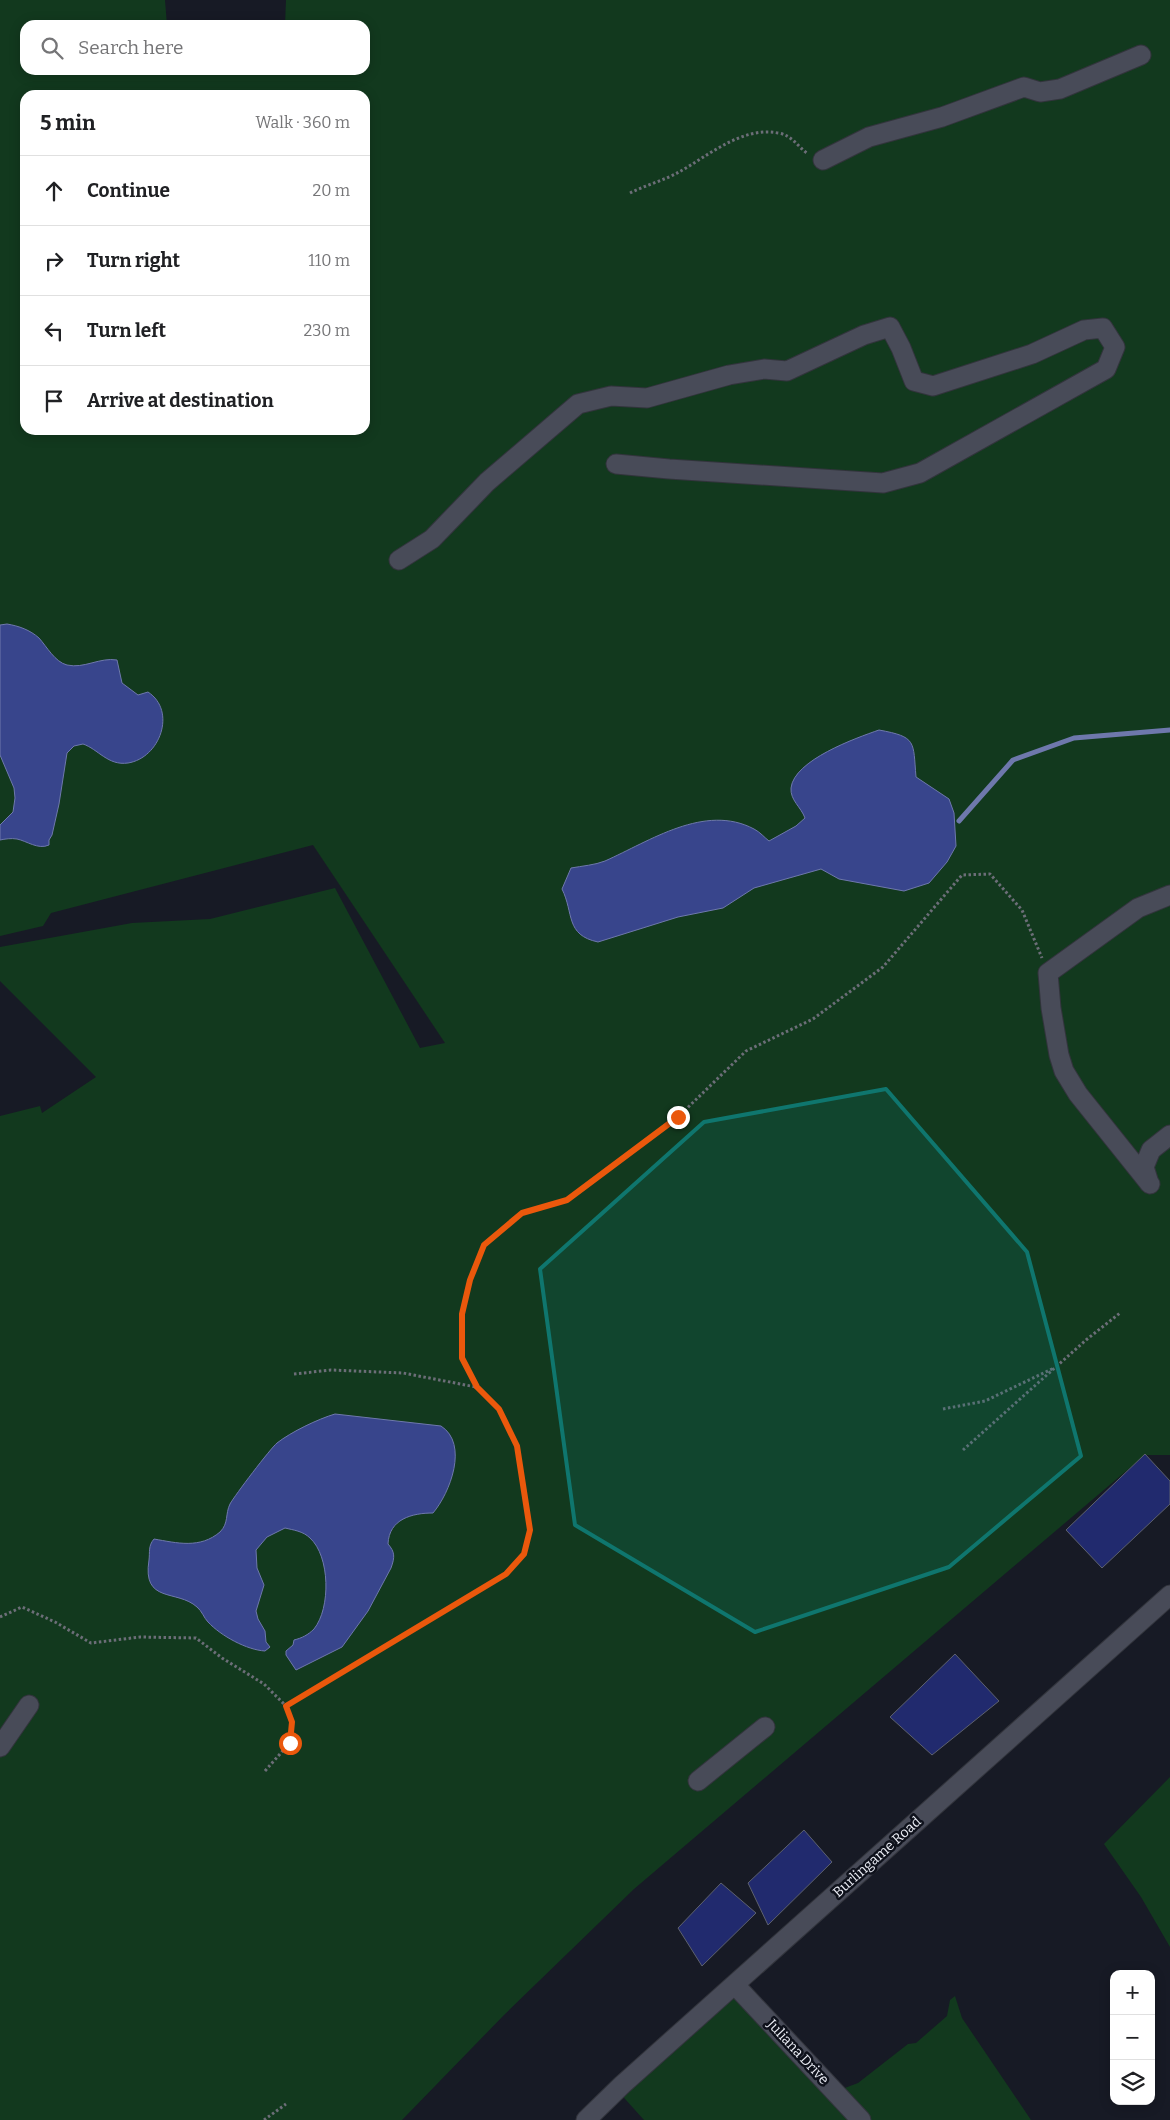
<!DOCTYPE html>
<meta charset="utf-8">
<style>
:root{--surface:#fff;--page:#f6f6f6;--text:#202124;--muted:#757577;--line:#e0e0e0}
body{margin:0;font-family:Bitter,serif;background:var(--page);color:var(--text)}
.controls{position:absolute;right:15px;bottom:15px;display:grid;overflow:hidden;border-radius:10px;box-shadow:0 2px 12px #0003}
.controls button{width:45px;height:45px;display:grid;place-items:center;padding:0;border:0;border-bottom:1px solid var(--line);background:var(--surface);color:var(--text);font:25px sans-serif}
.stop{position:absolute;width:15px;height:15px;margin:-11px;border:4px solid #ea580c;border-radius:50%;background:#fff}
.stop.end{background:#ea580c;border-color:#fff;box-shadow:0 1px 5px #0008}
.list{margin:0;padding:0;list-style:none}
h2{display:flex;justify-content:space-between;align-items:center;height:65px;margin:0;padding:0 20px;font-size:21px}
h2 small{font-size:16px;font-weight:400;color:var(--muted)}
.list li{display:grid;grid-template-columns:32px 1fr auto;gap:15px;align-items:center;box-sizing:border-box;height:70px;padding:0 20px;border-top:1px solid var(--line)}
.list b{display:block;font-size:19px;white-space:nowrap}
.list em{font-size:16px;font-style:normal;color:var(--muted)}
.icon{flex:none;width:28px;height:28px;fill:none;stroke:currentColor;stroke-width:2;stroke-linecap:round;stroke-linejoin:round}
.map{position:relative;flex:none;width:1170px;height:2120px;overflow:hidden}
.search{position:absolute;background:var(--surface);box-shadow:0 2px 12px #0003;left:20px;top:20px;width:350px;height:55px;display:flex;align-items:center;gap:12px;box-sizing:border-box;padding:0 18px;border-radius:15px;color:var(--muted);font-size:19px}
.panel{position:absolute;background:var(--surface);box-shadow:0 2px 12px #0003;left:20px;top:90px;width:350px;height:345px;border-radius:15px}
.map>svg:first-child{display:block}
.green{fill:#12391e;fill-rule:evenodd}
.water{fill:#38458c;stroke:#6e78ac}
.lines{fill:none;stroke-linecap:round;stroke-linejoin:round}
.stream{stroke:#6e78ac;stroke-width:5}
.building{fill:#212a6e;stroke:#5d616e}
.minor-casing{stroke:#32343c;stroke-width:21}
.path{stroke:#6c6e78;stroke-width:3;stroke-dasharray:2.5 2.5;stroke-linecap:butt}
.minor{stroke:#484b58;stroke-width:19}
.route{stroke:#ea580c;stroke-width:6}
.marked{fill:#0f766e;fill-opacity:0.2;stroke:#0f766e;stroke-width:4;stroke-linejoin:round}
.labels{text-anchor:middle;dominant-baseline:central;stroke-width:5;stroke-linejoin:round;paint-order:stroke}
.street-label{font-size:14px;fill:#eceef6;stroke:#0e111b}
</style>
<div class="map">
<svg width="1170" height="2120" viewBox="0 0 1170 2120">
<rect width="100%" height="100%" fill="#171a25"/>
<path class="green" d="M0,0H165L167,25H25V70H365V25H285L286,0H1170V1455H1145L634,1889L504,2015L402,2120H0V1116L40,1106L42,1113L96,1077L0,981V947L132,923L210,919L335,888L420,1048L445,1043L313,845L51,913L43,926L0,936ZM25,95H365V430H25Z
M1170,1777V1947L1141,1897L1104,1844Z
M732,1984L834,2092L858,2083L908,2044L916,2043L947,2016L950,2000L955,1996L962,2018L1031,2120H644L617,2090Z"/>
<path class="water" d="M7,624C19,626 30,630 39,638C47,647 55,662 67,665C84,669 100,657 117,660L122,683L138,695L148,692C177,711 160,758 128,763C108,766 98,749 83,744L74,746L67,753L59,804L52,835L49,840V845C38,850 27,841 17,839C11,838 5,839 0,840V825L13,812L15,798L14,788L0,755V625Z
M879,730C917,737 913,741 916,777L949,799L954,813L956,846L947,862L929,883L904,891L839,879L821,869L754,888L723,908L678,917L598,942C565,935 574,913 562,889L571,868C582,866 595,865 605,861C650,841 705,803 754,829C760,832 765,838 769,841L796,826L805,818C801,807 790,800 791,788C794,760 856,738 879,730Z
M335,1414L441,1426C469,1444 450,1493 433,1513C412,1513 389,1519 388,1544C395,1552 395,1557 391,1568L368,1611L342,1647L296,1670L286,1655V1651L293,1645L294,1640C302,1638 308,1635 314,1629C331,1608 330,1556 310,1538C303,1531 293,1530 285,1528L267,1537L256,1550L257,1568L264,1585L256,1611L258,1619L265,1631L266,1642L270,1647L265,1651C247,1650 221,1636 208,1622C204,1618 202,1611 197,1607C177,1589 142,1604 149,1560C150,1552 148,1546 154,1539C177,1543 200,1549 220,1532C229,1523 225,1514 230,1504C235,1495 270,1449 277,1443C291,1432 318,1419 335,1414Z"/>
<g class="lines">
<path class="stream" d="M959,821L1013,760L1074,738L1170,730"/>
</g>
<path class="building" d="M1145,1454L1170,1481V1504L1102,1568L1066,1530Z
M955,1654L999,1701L932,1755L890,1717Z
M804,1830L832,1862L768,1925L748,1883Z
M721,1883L756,1913L702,1966L678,1928Z"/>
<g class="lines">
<defs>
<path id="minor" d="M823,160L869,137L942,117L1024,87L1040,92L1060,89L1141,55
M399,560L432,539L487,482L578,404L611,396L647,398L729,375L764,369L787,371L864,335L890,327L901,348L914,381L933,386L1032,354L1084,330L1103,328L1115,347L1106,369L920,473L883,483L669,469L616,464
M1149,1183L1144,1167L1151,1150L1170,1135
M1150,1184L1078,1094L1064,1071L1059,1055L1051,1008L1048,973L1138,908L1170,895
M0,1747L29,1705
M698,1781L765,1727
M735,1985L861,2120
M586,2120L622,2085L1170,1595"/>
</defs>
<use href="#minor" class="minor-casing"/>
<path class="path" d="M630,193C646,185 665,180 679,172C708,156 742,126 778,133C792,135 797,146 808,154
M294,1374L331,1370L403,1373L476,1387
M943,1409L985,1401L1054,1368
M963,1450L1086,1340L1120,1313
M0,1617L22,1607L55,1622L91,1643L140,1637L196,1638L222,1658L264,1684L286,1706L506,1574L524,1554L530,1530L517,1446L499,1409L477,1387L462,1358V1314L470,1281L483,1245L522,1213L567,1200L678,1117L746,1051L813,1019L883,967L962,875L990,874L1022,910L1042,958
M265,1771C286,1746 299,1741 286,1706
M264,2120L286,2104"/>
<use href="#minor" class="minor"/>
</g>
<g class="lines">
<path class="route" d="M290,1743L292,1722L286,1706L506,1574L524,1554L530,1530L517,1446L499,1409L477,1387L462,1358V1314L470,1280L484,1245L522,1213L567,1200L678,1117"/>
</g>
<path class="marked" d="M886,1089L1027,1252L1081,1456L949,1567L755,1632L575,1525L540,1269L704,1122Z"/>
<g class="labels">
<g class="street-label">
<text transform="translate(877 1857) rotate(-42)">Burlingame Road</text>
<text transform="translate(798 2052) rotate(47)">Juliana Drive</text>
</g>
</g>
</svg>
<div class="controls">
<button>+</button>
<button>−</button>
<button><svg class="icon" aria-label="layers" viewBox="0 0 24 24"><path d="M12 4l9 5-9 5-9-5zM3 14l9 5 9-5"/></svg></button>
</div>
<div class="stop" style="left:290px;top:1743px"></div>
<div class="stop end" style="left:678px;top:1117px"></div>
<div class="search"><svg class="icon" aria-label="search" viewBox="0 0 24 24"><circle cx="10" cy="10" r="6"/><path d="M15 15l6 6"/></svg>Search here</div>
<section class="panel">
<h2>5 min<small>Walk · 360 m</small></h2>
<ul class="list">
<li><svg class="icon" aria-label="ahead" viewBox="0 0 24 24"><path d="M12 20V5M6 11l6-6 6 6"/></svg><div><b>Continue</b></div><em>20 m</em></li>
<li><svg class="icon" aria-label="right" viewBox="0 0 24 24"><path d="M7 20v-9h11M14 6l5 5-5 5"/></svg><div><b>Turn right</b></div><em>110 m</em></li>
<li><svg class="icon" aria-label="left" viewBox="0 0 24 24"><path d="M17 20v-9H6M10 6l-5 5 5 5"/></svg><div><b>Turn left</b></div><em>230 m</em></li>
<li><svg class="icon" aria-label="arrive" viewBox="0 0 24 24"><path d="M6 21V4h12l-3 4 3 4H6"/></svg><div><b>Arrive at destination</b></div></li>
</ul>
</section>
</div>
